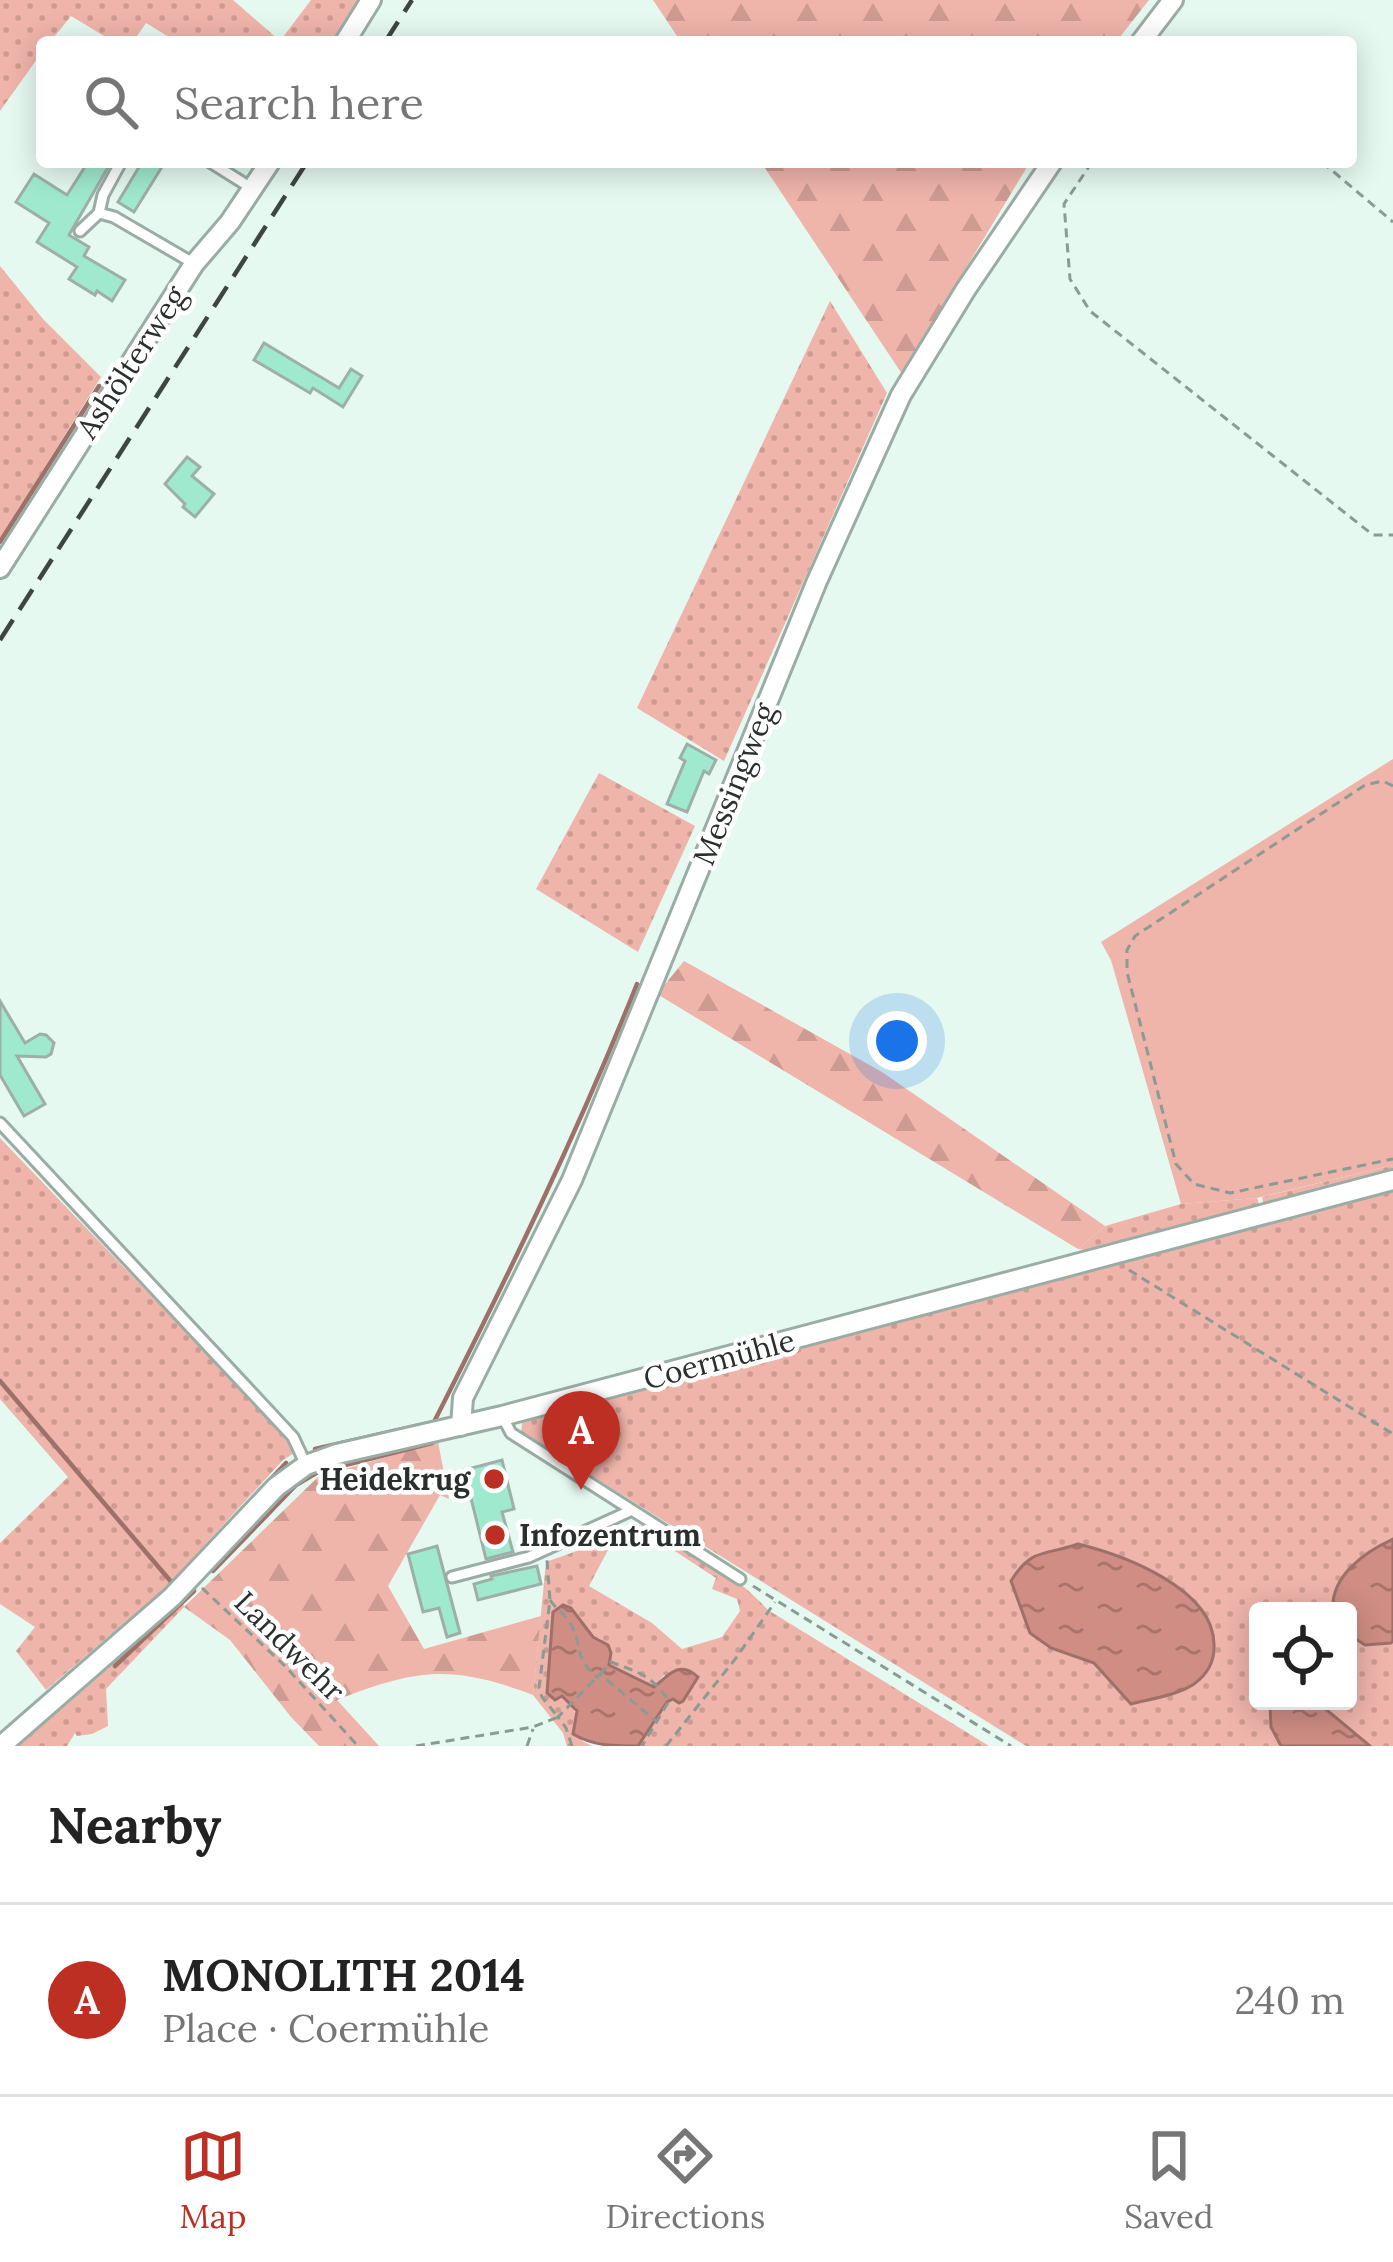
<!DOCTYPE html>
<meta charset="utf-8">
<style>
:root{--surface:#fff;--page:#f6f6f6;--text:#222;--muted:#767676;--line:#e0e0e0;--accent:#bd2f23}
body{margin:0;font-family:Lora,serif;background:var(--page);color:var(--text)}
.controls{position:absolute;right:36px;bottom:36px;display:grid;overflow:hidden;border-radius:12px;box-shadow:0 6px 30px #0003}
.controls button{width:108px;height:108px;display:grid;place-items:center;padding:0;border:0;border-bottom:3px solid var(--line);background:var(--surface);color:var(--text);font:60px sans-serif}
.you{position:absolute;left:897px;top:1041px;width:42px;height:42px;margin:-30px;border:9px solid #fff;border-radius:50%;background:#1a73e8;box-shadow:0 0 0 18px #1a73e833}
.badge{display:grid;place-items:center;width:78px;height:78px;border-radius:50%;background:var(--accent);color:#fff;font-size:39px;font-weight:700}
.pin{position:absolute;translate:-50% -99px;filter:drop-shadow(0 3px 6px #0008)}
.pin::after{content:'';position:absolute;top:63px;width:42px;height:36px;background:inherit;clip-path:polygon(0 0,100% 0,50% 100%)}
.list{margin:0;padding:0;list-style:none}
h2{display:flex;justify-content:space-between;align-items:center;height:156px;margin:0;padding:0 48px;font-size:51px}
h2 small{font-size:39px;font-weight:400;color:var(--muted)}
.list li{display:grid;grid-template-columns:78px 1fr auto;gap:36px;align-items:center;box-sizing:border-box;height:192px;padding:0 48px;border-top:3px solid var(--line)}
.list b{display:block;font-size:45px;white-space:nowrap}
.list p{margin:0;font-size:39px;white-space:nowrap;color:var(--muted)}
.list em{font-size:39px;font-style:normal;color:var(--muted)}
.icon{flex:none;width:66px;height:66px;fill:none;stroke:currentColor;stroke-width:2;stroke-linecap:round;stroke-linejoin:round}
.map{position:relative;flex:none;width:1393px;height:1746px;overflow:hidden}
.search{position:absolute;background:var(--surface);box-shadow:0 6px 30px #0003;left:36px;right:36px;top:36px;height:132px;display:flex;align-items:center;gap:30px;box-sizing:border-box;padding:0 42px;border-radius:12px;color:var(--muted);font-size:45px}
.sheet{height:348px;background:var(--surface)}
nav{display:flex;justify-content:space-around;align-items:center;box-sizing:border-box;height:168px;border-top:3px solid var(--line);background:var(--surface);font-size:33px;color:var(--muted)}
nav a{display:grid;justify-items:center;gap:6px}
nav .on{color:var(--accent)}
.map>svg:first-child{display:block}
.grass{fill:url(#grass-dots);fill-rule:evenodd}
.forest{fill:url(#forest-firs)}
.garden{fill:#efb4aa}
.water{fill:url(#water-ripples);stroke:#9d7169;stroke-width:3}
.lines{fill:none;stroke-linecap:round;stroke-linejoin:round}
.stream{stroke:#9d7169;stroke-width:4.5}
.building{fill:#9fe9cf;stroke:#9dafa8;stroke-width:3}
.lane-casing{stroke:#9aada5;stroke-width:15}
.street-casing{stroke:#9aada5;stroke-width:24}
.path{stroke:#8c9a94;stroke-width:3;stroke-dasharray:9 6;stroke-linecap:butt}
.lane{stroke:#fff;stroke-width:9}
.street{stroke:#fff;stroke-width:18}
.rail{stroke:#3e4642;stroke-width:4.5;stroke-dasharray:24 12;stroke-linecap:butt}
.poi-dot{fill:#bd2f23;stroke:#fff;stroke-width:4.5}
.labels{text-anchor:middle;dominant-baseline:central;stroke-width:9;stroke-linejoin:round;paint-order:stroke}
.street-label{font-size:30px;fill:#282f2c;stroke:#fff}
.poi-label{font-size:30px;font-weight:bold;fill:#282f2c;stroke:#fff;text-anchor:end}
</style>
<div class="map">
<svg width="1393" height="1746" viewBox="0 0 1393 1746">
<defs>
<pattern id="grass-dots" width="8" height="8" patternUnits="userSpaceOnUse" patternTransform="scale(3)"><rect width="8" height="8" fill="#efb4aa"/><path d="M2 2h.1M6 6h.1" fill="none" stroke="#cd9b92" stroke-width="1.8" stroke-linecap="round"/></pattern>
<pattern id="forest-firs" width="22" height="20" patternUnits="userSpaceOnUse" patternTransform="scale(3)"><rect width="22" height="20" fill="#efb4aa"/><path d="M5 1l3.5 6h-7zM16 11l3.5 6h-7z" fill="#cd9b92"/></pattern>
<pattern id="water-ripples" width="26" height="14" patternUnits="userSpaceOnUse" patternTransform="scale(3)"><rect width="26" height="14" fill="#cf8d83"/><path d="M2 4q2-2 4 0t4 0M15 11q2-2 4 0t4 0" fill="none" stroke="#a8746b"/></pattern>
</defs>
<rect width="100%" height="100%" fill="#e5f9f1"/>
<path class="grass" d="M0,0H233L280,41L311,0H359L332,42H177L146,23L133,42H114L71,16L50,42H42V52L0,111Z
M0,266L43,319L101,377L0,539Z
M830,301L887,393L724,761L637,708Z
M599,773L695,826L638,952L536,889Z
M0,1138L299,1450L283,1460L164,1589L46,1690L16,1651L35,1627L0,1604V1543L68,1477L0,1399Z
M1393,1165V1180L1117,1254L1078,1249L1105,1226L1181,1204L1257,1198L1259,1204L1263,1203L1262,1197Z
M1393,1191V1746H1026L521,1432L523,1418L1098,1265L1132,1260ZM1258,1611H1348V1701H1258Z
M632,1523C678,1535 736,1575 768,1610L989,1746H638L667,1702L687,1694L694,1686L664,1675L654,1687L608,1664L601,1639L593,1637L571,1609L550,1670L547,1693C575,1698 578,1716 582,1741L592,1746H567L563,1733L533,1695L546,1562L599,1543L608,1550L589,1586L652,1623L682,1649L722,1637L740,1611L737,1599L712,1589L716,1578Z
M182,1597L184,1607L106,1689L108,1726L92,1734L77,1736L75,1733L67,1746H13Z"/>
<path class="forest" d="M653,0H1149L1116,42H681Z
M761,162H1030L902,374Z
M684,961L882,1072L1105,1226L1078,1249L657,994Z
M438,1442L449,1499L440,1495L388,1586L424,1649L541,1616L533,1695C451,1664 416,1669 337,1700L379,1746H319L291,1717L230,1640L184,1607L318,1477Z"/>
<path class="garden" d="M1393,759V1165L1257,1198L1181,1204L1111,960L1101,942Z"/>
<path class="water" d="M1393,1539V1641L1391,1643L1365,1645L1348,1634V1611H1333C1330,1577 1364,1552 1393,1539Z
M1078,1544C1123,1555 1213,1588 1214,1644C1215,1661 1208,1674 1194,1684C1178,1695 1150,1699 1131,1704L1094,1663L1051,1648L1030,1633L1011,1581C1032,1547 1045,1556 1078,1544Z
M563,1605L571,1608L593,1637L608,1645L611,1653L609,1665L654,1687C668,1676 679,1659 698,1677L683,1701L679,1703L673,1699L667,1702L638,1746C613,1746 593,1746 573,1734L577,1711L562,1696L555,1700L547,1693L553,1612Z
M1273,1701H1316L1370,1746H1281L1271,1727L1270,1704Z"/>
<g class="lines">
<path class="stream" d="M0,542L99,386
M0,1381L173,1584L175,1581
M315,1449L434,1422C507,1278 577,1134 637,984
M269,1481L286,1463
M213,1571L296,1485L318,1472L432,1443
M115,1666L194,1591"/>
</g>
<path class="building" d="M88,162H111L69,235L89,247L84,256L125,280L112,301L97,291L95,295L69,279L77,267L37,242L49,223L16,202L34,174L67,195Z
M142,162H165L134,212L118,202Z
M264,343L339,388L351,369L362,376L343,407L313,388L310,393L254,360Z
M187,457L200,467L192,476L214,494L195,517L183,507L185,504L165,484Z
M687,744L716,760L709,774L704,771L687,812L667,804L685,761L680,758Z
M0,1001L25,1043L40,1034L46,1035L54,1043L51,1054L46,1057L17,1056L45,1104L24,1116L0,1075Z
M502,1460L514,1509L502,1512L513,1552L486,1559L464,1470Z
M437,1546L460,1633L447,1637L439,1608L423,1612L408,1554Z
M537,1566L541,1584L478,1600L474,1584L492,1579L491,1576Z"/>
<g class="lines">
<defs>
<path id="lane" d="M210,162L253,189
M99,213L103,195L121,162
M80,231L99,213L114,217L193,263
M0,1123L293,1437L306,1465
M502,1416L511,1433L740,1579
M452,1577L529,1557L630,1511"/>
<path id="street" d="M345,42L371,0
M1141,42L1173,0
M0,568L194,264L230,222L270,162
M461,1426L463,1398L572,1180L817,581L901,395L966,289L1052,162
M1,1746L172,1597L276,1487L306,1465L337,1454L502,1416L1393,1180"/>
</defs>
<use href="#lane" class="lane-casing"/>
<use href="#street" class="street-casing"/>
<path class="path" d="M1092,162L1064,204L1070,279L1090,311L1373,535H1393
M1322,162L1393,222
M1393,786L1383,781L1365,785L1135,936L1127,950V972L1176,1164L1194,1184L1230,1193L1393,1159
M1129,1270L1393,1434
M753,1586L1011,1746
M202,1588L285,1666L358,1746
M550,1600C556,1609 565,1614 570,1623C584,1646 572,1656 597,1677L600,1674L657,1722
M600,1674L611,1662C640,1673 651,1675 669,1701L642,1746
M416,1746L533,1727L558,1717L542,1697L539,1688L550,1600L547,1560
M527,1746L533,1729
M572,1746L566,1728L558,1717L597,1677
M666,1746L736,1658L775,1602"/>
<use href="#lane" class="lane"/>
<use href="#street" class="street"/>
<path class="rail" d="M385,42L412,0
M0,640L307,162"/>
</g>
<g class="poi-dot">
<circle cx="494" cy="1479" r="12"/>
<circle cx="495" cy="1535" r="12"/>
</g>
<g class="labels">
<g class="street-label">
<text transform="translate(131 362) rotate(-57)">Ashölterweg</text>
<text transform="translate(734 784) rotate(-68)">Messingweg</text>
<text transform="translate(719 1359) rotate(-15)">Coermühle</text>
<text transform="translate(290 1646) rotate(45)">Landwehr</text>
</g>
<g class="poi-label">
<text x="470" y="1479">Heidekrug</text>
<text x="519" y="1535" text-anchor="start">Infozentrum</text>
</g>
</g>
</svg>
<div class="controls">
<button><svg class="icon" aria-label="locate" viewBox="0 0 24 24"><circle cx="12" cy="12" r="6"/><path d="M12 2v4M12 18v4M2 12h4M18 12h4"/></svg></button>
</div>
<div class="you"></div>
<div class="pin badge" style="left:581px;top:1490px">A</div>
<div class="search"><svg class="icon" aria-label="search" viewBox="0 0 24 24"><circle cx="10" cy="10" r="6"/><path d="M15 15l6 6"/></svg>Search here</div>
</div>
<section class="sheet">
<h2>Nearby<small></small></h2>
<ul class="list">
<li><span class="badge">A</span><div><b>MONOLITH 2014</b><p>Place · Coermühle</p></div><em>240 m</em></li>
</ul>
</section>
<nav>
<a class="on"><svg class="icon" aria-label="map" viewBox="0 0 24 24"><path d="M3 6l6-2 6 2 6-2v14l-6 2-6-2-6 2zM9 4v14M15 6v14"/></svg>Map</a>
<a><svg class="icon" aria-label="directions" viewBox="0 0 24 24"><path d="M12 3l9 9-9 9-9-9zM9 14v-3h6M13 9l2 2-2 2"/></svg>Directions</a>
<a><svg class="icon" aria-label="saved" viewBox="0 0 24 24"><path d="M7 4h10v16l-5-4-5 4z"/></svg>Saved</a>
</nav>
